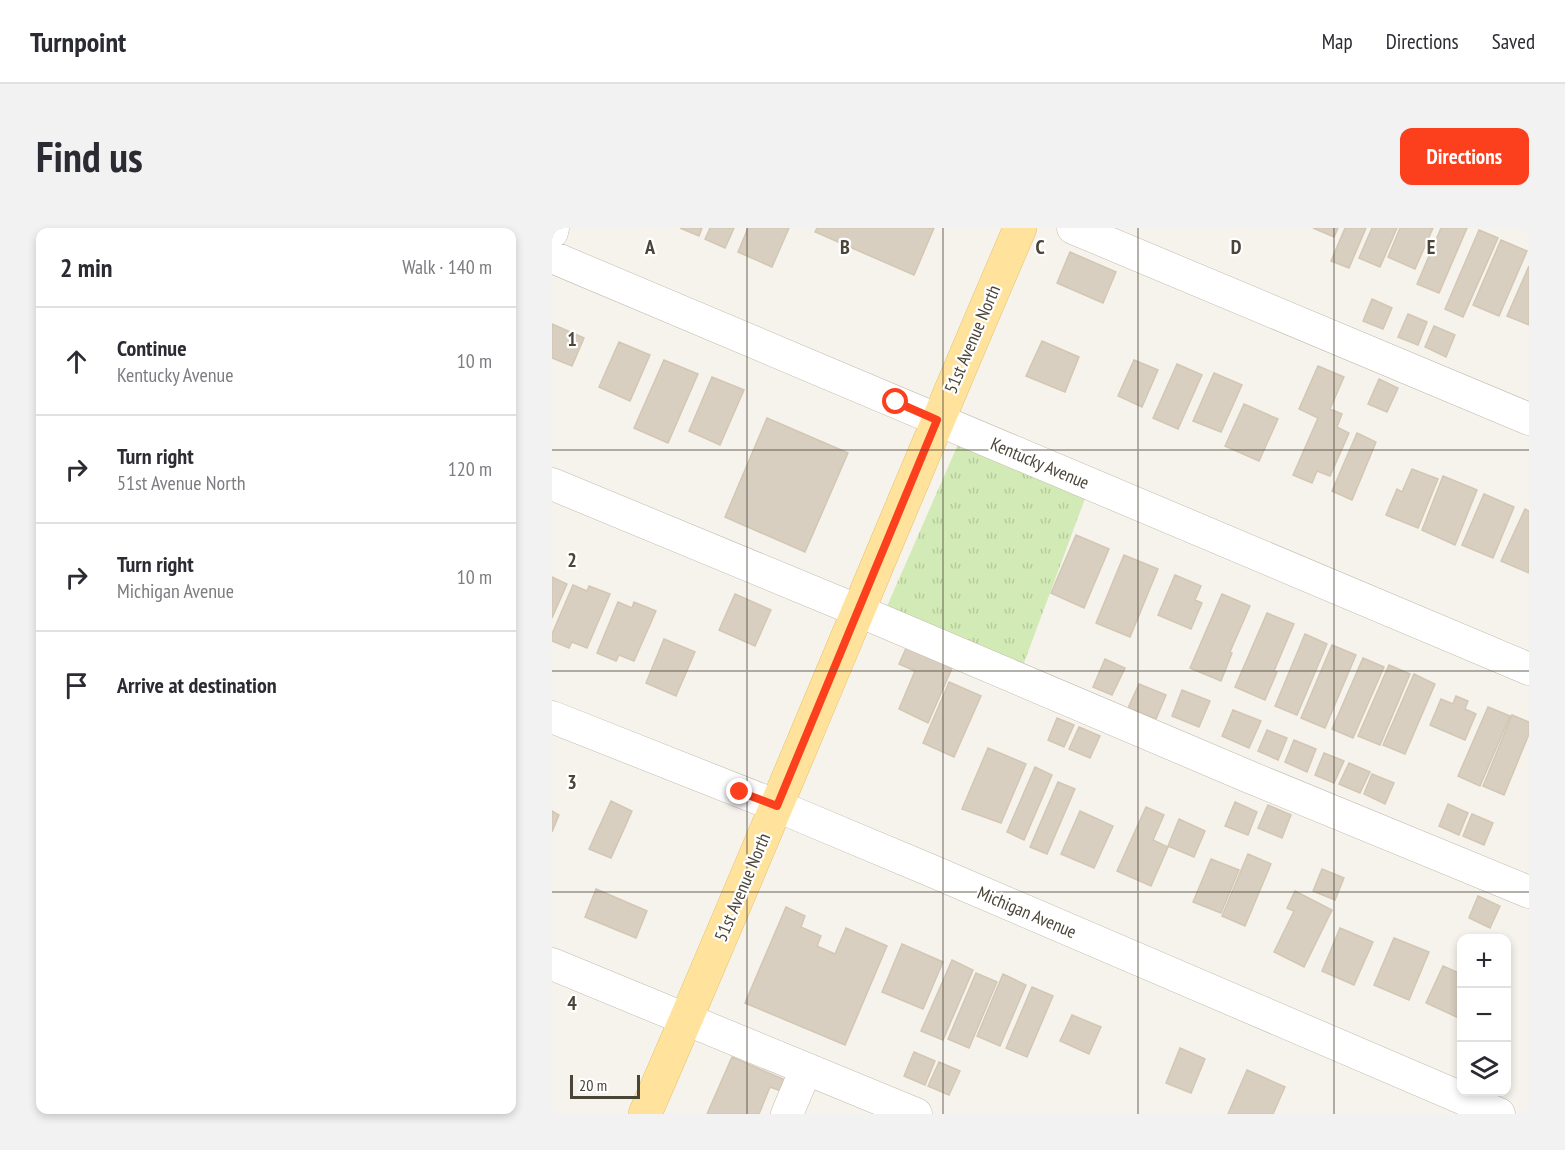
<!DOCTYPE html>
<meta charset="utf-8">
<style>
:root{--surface:#fff;--page:#f2f2f3;--text:#2b2b33;--muted:#7c7c81;--line:#e1e1e2;--accent:#fc3f1d}
body{margin:0;font-family:"PT Sans Narrow",sans-serif;background:var(--page);color:var(--text)}
.controls{position:absolute;right:18px;bottom:18px;display:grid;overflow:hidden;border-radius:12px;box-shadow:0 3px 9px #0003}
.controls button{width:54px;height:54px;display:grid;place-items:center;padding:0;border:0;border-bottom:2px solid var(--line);background:var(--surface);color:var(--text);font:30px sans-serif}
.scale{position:absolute;left:18px;bottom:15px;width:70px;box-sizing:border-box;padding-left:6px;border:3px solid #4b4439;border-top:0;font-size:16px;line-height:21px;white-space:nowrap;color:#4b4439;-webkit-text-stroke:4px #fff;paint-order:stroke}
.stop{position:absolute;width:18px;height:18px;margin:-14px;border:4px solid #fc3f1d;border-radius:50%;background:#fff}
.stop.end{background:#fc3f1d;border-color:#fff;box-shadow:0 2px 6px #0008}
.list{margin:0;padding:0;list-style:none}
h2{display:flex;justify-content:space-between;align-items:center;height:78px;margin:0;padding:0 24px;font-size:26px}
h2 small{font-size:20px;font-weight:400;color:var(--muted)}
.list li{display:grid;grid-template-columns:39px 1fr auto;gap:18px;align-items:center;box-sizing:border-box;height:108px;padding:0 24px;border-top:2px solid var(--line)}
.list b{display:block;font-size:22px;white-space:nowrap}
.list p{margin:0;font-size:20px;white-space:nowrap;color:var(--muted)}
.list em{font-size:20px;font-style:normal;color:var(--muted)}
.icon{flex:none;width:33px;height:33px;fill:none;stroke:currentColor;stroke-width:2;stroke-linecap:round;stroke-linejoin:round}
.map{position:relative;flex:none;width:977px;height:886px;overflow:hidden;border-radius:12px}
header{display:flex;align-items:center;gap:36px;box-sizing:border-box;height:84px;padding:0 30px;background:var(--surface);border-bottom:2px solid var(--line)}
header strong{font-size:28px}
nav{display:flex;gap:33px;margin-inline-start:auto;font-size:21px}
.intro{display:flex;align-items:center;justify-content:space-between;box-sizing:border-box;height:144px;padding:0 36px}
h1{margin:0;font-size:42px}
.button{padding:15px 27px;border-radius:12px;background:var(--accent);color:#fff;font-size:21px;font-weight:700}
main{display:flex;gap:36px;padding:0 36px}
aside{flex:1;background:var(--surface);border-radius:12px;box-shadow:0 3px 9px #0003}
.map>svg:first-child{display:block}
.grass{fill:url(#grass-tufts)}
.building{fill:#d8cfc1;stroke:#d3c7b4;stroke-width:1.5}
.lines{fill:none;stroke-linecap:round;stroke-linejoin:round}
.minor-casing{stroke:#c2bbae;stroke-width:33}
.major-casing{stroke:#e6c16a;stroke-width:34}
.minor{stroke:#fff;stroke-width:32}
.major{stroke:#ffe39c;stroke-width:33}
.route{stroke:#fc3f1d;stroke-width:8}
.grid{fill:none;stroke:#4b4439;stroke-width:1.5;stroke-opacity:0.55}
.labels{text-anchor:middle;dominant-baseline:central;stroke-width:4.5;stroke-linejoin:round;paint-order:stroke}
.street-label{font-size:18px;fill:#4b4439;stroke:#fff}
.grid-label{font-size:20px;text-anchor:middle;font-weight:bold;fill:#4b4439;stroke:#fff;stroke-width:4.5;stroke-linejoin:round;paint-order:stroke}
</style>
<header>
<strong>Turnpoint</strong>
<nav><a>Map</a><a>Directions</a><a>Saved</a></nav>
</header>
<div class="intro"><h1>Find us</h1><a class="button">Directions</a></div>
<main>
<aside>
<h2>2 min<small>Walk · 140 m</small></h2>
<ul class="list">
<li><svg class="icon" aria-label="ahead" viewBox="0 0 24 24"><path d="M12 20V5M6 11l6-6 6 6"/></svg><div><b>Continue</b><p>Kentucky Avenue</p></div><em>10 m</em></li>
<li><svg class="icon" aria-label="right" viewBox="0 0 24 24"><path d="M7 20v-9h11M14 6l5 5-5 5"/></svg><div><b>Turn right</b><p>51st Avenue North</p></div><em>120 m</em></li>
<li><svg class="icon" aria-label="right" viewBox="0 0 24 24"><path d="M7 20v-9h11M14 6l5 5-5 5"/></svg><div><b>Turn right</b><p>Michigan Avenue</p></div><em>10 m</em></li>
<li><svg class="icon" aria-label="arrive" viewBox="0 0 24 24"><path d="M6 21V4h12l-3 4 3 4H6"/></svg><div><b>Arrive at destination</b></div></li>
</ul>
</aside>
<div class="map">
<svg width="977" height="886" viewBox="0 0 977 886">
<defs>
<pattern id="grass-tufts" width="24" height="20" patternUnits="userSpaceOnUse" patternTransform="scale(1.5)"><rect width="24" height="20" fill="#d2eab5"/><path d="M3 7l-1-3M5 7V3M7 7l1-3M15 17l-1-3M17 17v-4M19 17l1-3" fill="none" stroke="#b6ca9c"/></pattern>
</defs>
<rect width="100%" height="100%" fill="#f6f3ec"/>
<path class="grass" d="M407,214L534,268L466,451L329,392Z"/>
<path class="building" d="M128,0H150L147,8Z
M158,0H182L173,20L153,11Z
M196,0H237L220,39L186,24Z
M265,0H382L362,47L263,4Z
M761,0H786L782,9Z
M793,0H814L797,40L779,33Z
M820,0H845L828,39L807,30Z
M848,0H881L863,41L836,29Z
M889,0H915L887,65L865,56Z
M927,2L946,10L911,89L893,81Z
M949,12L975,23L947,88L921,77Z
M518,24L564,44L551,75L505,55Z
M977,38V97L955,88Z
M820,71L840,80L831,101L811,93Z
M856,86L875,94L866,117L846,109Z
M0,96L32,110L20,138L0,130Z
M882,98L903,107L894,129L873,119Z
M490,113L527,129L513,164L474,148Z
M67,114L98,127L78,173L47,159Z
M112,132L146,146L116,215L82,200Z
M582,132L606,142L590,179L566,168Z
M625,136L650,147L626,201L601,190Z
M766,138L792,149L778,181L790,186L785,199L797,205L778,248L765,243L760,255L741,247L766,190L747,181Z
M662,145L690,157L669,204L641,193Z
M160,149L192,162L168,217L137,203Z
M827,151L846,160L835,184L816,176Z
M692,176L726,191L707,233L673,218Z
M215,190L296,225L253,324L173,289Z
M805,205L824,214L800,272L780,263Z
M860,241L886,251L866,300L834,287L845,261L850,264Z
M891,248L925,262L903,317L870,302Z
M932,266L962,279L941,330L910,317Z
M973,281L977,283V345L949,333Z
M524,307L557,321L532,380L499,365Z
M572,327L606,341L578,409L544,395Z
M623,347L649,358L643,372L650,375L639,401L606,387Z
M0,349L15,356L0,390Z
M21,357L35,363L37,358L58,366L35,420L20,414L17,420L0,413V406Z
M183,366L219,382L203,418L167,402Z
M670,366L698,378L678,424L680,425L669,453L638,440Z
M66,374L80,380L82,374L104,383L82,433L67,427L64,433L45,425Z
M715,385L742,396L722,443L725,444L713,472L683,459Z
M753,406L775,416L745,487L723,478Z
M112,411L143,424L124,468L94,455Z
M780,417L804,427L773,500L749,490Z
M355,418L401,438L376,495L347,481L363,443L347,436Z
M811,430L832,439L801,510L780,501Z
M553,431L573,440L560,467L541,459Z
M837,437L858,446L828,517L806,508Z
M862,446L883,456L853,526L831,517Z
M397,454L429,468L402,529L371,515Z
M587,456L614,467L604,491L576,480Z
M630,462L658,473L647,499L620,488Z
M904,468L916,473L913,481L924,486L913,512L878,497L889,471L901,476Z
M936,479L958,488L928,558L906,548Z
M681,482L709,493L697,520L670,508Z
M960,487L977,494V506L952,567L931,558Z
M505,490L522,497L512,519L496,512Z
M527,499L548,508L538,530L517,521Z
M715,502L735,510L726,532L706,523Z
M742,512L764,521L755,544L733,534Z
M436,520L474,536L449,595L410,581Z
M772,525L792,533L782,555L763,547Z
M797,535L818,544L808,565L787,556Z
M483,539L500,547L472,612L455,604Z
M820,546L842,555L833,576L812,566Z
M506,554L523,561L495,626L478,619Z
M59,573L80,583L59,630L37,621Z
M683,574L705,584L696,607L673,598Z
M896,576L916,585L907,607L887,598Z
M716,577L739,587L730,610L706,600Z
M594,579L612,587L601,612L616,619L599,658L565,643Z
M0,583L7,587L0,604Z
M528,583L561,598L542,640L509,626Z
M920,586L941,595L932,617L911,608Z
M627,591L653,603L642,629L616,618Z
M696,626L719,636L693,698L670,688Z
M659,631L687,642L669,685L641,674Z
M770,641L792,650L783,672L761,663Z
M44,661L95,683L84,710L33,689Z
M743,663L780,682L752,739L722,724L742,683L735,680Z
M926,668L948,678L938,700L917,690Z
M234,679L253,688L249,699L269,708L265,718L283,726L294,700L335,718L293,817L193,775Z
M788,700L821,714L802,757L770,743Z
M842,710L877,724L857,772L822,757Z
M350,716L391,734L371,781L330,764Z
M400,732L421,742L391,812L369,803Z
M891,738L909,746V791L874,775Z
M424,745L445,754L417,820L396,811Z
M451,746L474,757L448,818L425,808Z
M480,759L501,768L475,829L454,820Z
M520,787L549,799L537,826L508,813Z
M628,820L653,831L639,865L614,855Z
M362,824L383,833L373,857L352,848Z
M180,829L233,852L229,863L218,859L207,886H155Z
M387,834L408,843L397,867L376,858Z
M695,842L733,859L721,886H676Z"/>
<g class="lines">
<defs>
<path id="minor" d="M521,0L977,191
M0,4L1,0
M0,29L977,441
M0,256L307,383L695,548L977,664
M0,489L225,578L380,643L947,886
M0,736L364,886
M235,886L254,841"/>
<path id="major" d="M93,886C221,592 341,295 468,0"/>
</defs>
<use href="#minor" class="minor-casing"/>
<use href="#major" class="major-casing"/>
<use href="#minor" class="minor"/>
<use href="#major" class="major"/>
</g>
<g class="lines">
<path class="route" d="M188,564L225,578L385,192L344,174"/>
</g>
<path class="grid" d="M195,0V886M391,0V886M586,0V886M782,0V886M0,222H977M0,443H977M0,664H977"/>
<g class="labels">
<g class="street-label">
<text transform="translate(420 111) rotate(-67)">51st Avenue North</text>
<text transform="translate(488 235) rotate(23)">Kentucky Avenue</text>
<text transform="translate(190 659) rotate(-67)">51st Avenue North</text>
<text transform="translate(475 684) rotate(23)">Michigan Avenue</text>
</g>
</g>
<g class="grid-label">
<text x="98" y="26">A</text>
<text x="293" y="26">B</text>
<text x="488" y="26">C</text>
<text x="684" y="26">D</text>
<text x="879" y="26">E</text>
<text x="20" y="118">1</text>
<text x="20" y="339">2</text>
<text x="20" y="561">3</text>
<text x="20" y="782">4</text>
</g>
</svg>
<div class="controls">
<button>+</button>
<button>−</button>
<button><svg class="icon" aria-label="layers" viewBox="0 0 24 24"><path d="M12 4l9 5-9 5-9-5zM3 14l9 5 9-5"/></svg></button>
</div>
<div class="scale">20 m</div>
<div class="stop" style="left:344px;top:174px"></div>
<div class="stop end" style="left:188px;top:564px"></div>
</div>
</main>
